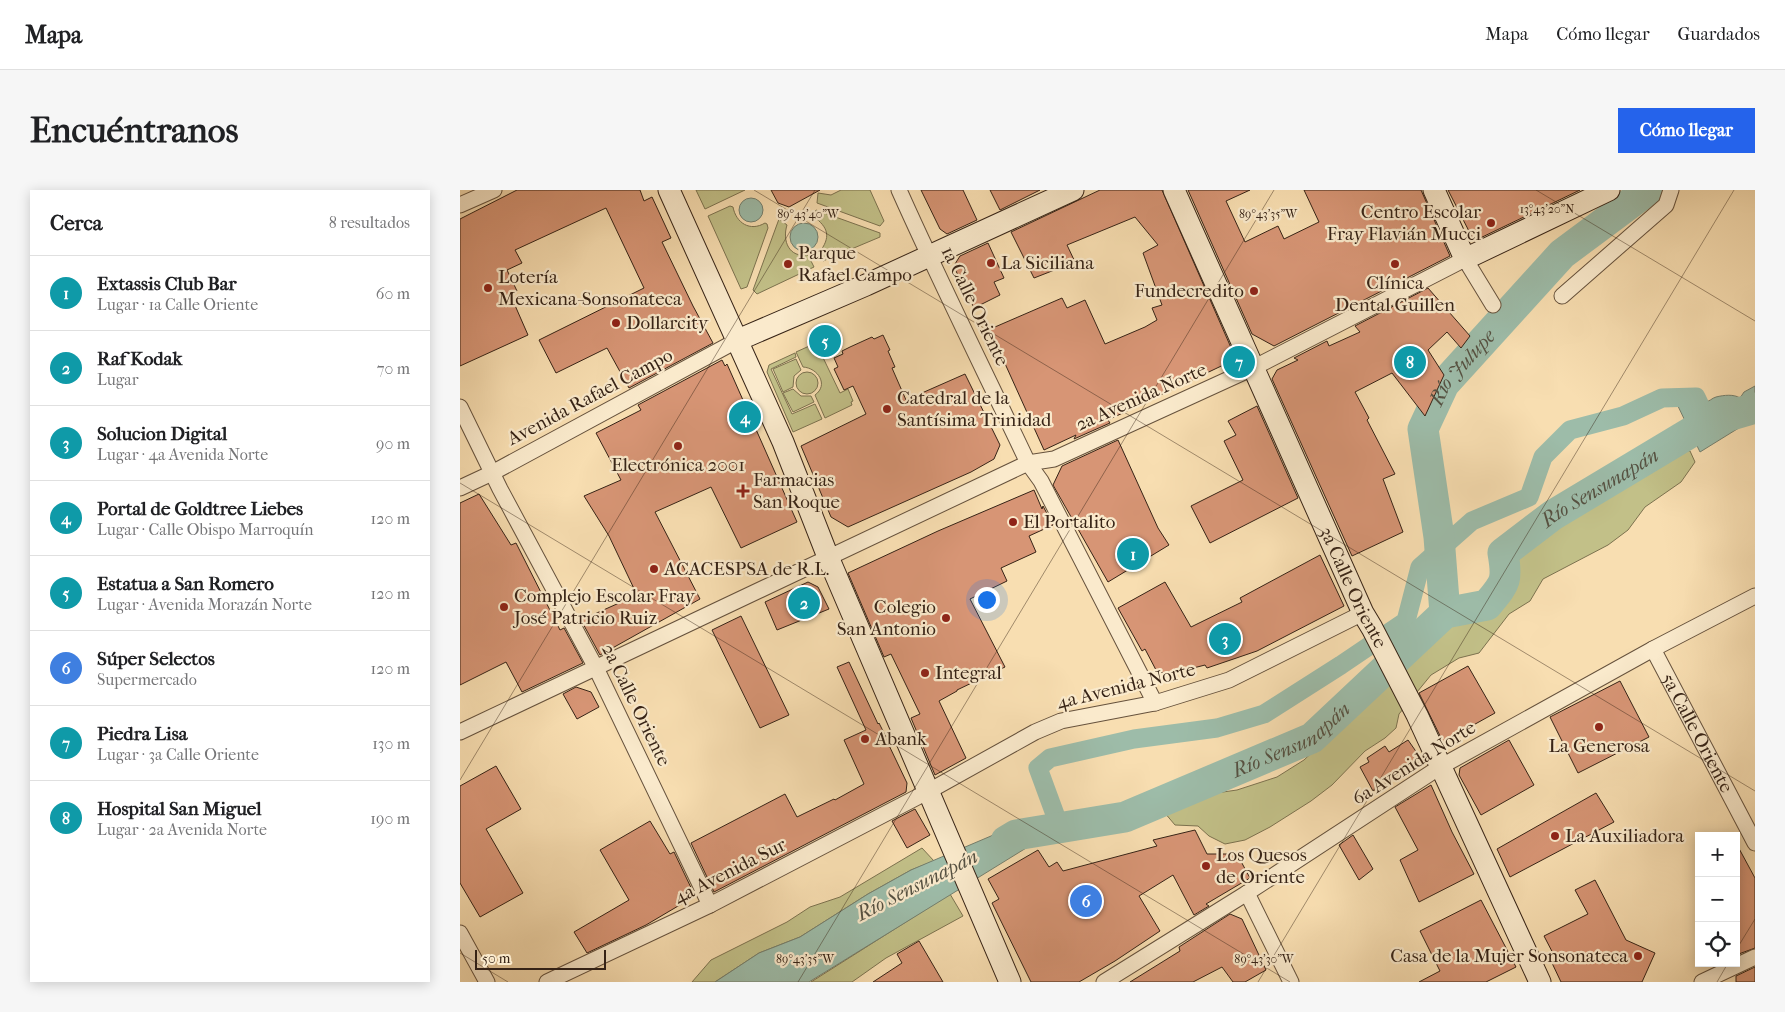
<!DOCTYPE html>
<html lang="es">
<meta charset="utf-8">
<style>
:root{--surface:#fff;--page:#f6f6f6;--text:#202124;--muted:#757577;--line:#e0e0e0;--accent:#2563eb}
body{margin:0;font-family:"IM FELL French Canon",serif;background:var(--page);color:var(--text)}
.controls{position:absolute;right:15px;bottom:15px;display:grid;overflow:hidden;border-radius:0px;box-shadow:0 2px 12px #0003}
.controls button{width:45px;height:45px;display:grid;place-items:center;padding:0;border:0;border-bottom:1px solid var(--line);background:var(--surface);color:var(--text);font:25px sans-serif}
.scale{position:absolute;left:15px;bottom:12px;width:131px;box-sizing:border-box;padding-left:5px;border:2px solid #362316;border-top:0;font-size:14px;line-height:18px;white-space:nowrap;color:#362316;-webkit-text-stroke:4px #faeacc;paint-order:stroke}
.you{position:absolute;left:526px;top:409px;width:18px;height:18px;margin:-12px;border:4px solid #fff;border-radius:50%;background:#1a73e8;box-shadow:0 0 0 8px #1a73e833}
.badge{display:grid;place-items:center;width:32px;height:32px;border-radius:50%;background:var(--accent);color:#fff;font-size:16px;font-weight:700}
.pin{position:absolute;translate:-50% -50%;border:2px solid #fff;box-shadow:0 1px 5px #0006}
.list{margin:0;padding:0;list-style:none}
h2{display:flex;justify-content:space-between;align-items:center;height:65px;margin:0;padding:0 20px;font-size:21px}
h2 small{font-size:16px;font-weight:400;color:var(--muted)}
.list li{display:grid;grid-template-columns:32px 1fr auto;gap:15px;align-items:center;box-sizing:border-box;height:75px;padding:0 20px;border-top:1px solid var(--line)}
.list b{display:block;font-size:19px;white-space:nowrap}
.list p{margin:0;font-size:16px;white-space:nowrap;color:var(--muted)}
.list em{font-size:16px;font-style:normal;color:var(--muted)}
.icon{flex:none;width:28px;height:28px;fill:none;stroke:currentColor;stroke-width:2;stroke-linecap:round;stroke-linejoin:round}
.map{position:relative;flex:none;width:1295px;height:792px;overflow:hidden;border-radius:0px}
header{display:flex;align-items:center;gap:30px;box-sizing:border-box;height:70px;padding:0 25px;background:var(--surface);border-bottom:1px solid var(--line)}
header strong{font-size:24px}
nav{display:flex;gap:28px;margin-inline-start:auto;font-size:18px}
.intro{display:flex;align-items:center;justify-content:space-between;box-sizing:border-box;height:120px;padding:0 30px}
h1{margin:0;font-size:35px}
.button{padding:12px 22px;border-radius:0px;background:var(--accent);color:#fff;font-size:18px;font-weight:700}
main{display:flex;gap:30px;padding:0 30px}
aside{flex:1;background:var(--surface);border-radius:0px;box-shadow:0 2px 12px #0003}
.map>svg:first-child{display:block}
.green{fill:#c2c088;stroke:#7c724f}
.water{fill:#9dbca9;stroke:#747f6e}
.lines{fill:none;stroke-linecap:round;stroke-linejoin:round}
.canal{stroke:#9dbca9;stroke-width:19}
.river{stroke:#9dbca9;stroke-width:31}
.building{fill:#d79575;stroke:#362316}
.street-casing{stroke:#66523d;stroke-width:17}
.secondary-casing{stroke:#362316;stroke-width:23}
.street{stroke:#faeacc;stroke-width:15}
.secondary{stroke:#faeacc;stroke-width:21}
.ticks{fill:none;stroke:#362316;stroke-width:1;stroke-opacity:0.45}
.poi-dot{fill:#8f2418;stroke:#faeacc;stroke-width:2}
.labels{text-anchor:middle;dominant-baseline:central;stroke-width:4.5;stroke-linejoin:round;paint-order:stroke}
.poi-label{font-size:19px;fill:#362316;stroke:#faeacc;text-anchor:start}
.street-label{font-size:19px;fill:#362316;stroke:#faeacc}
.water-label{font-size:20px;font-style:italic;fill:#555142;stroke:#faeacc}
.ticks-label{font-size:12px;text-anchor:middle;fill:#362316;stroke:#faeacc;stroke-width:4.5;stroke-linejoin:round;paint-order:stroke}
</style>
<header>
<strong>Mapa</strong>
<nav><a>Mapa</a><a>Cómo llegar</a><a>Guardados</a></nav>
</header>
<div class="intro"><h1>Encuéntranos</h1><a class="button">Cómo llegar</a></div>
<main>
<aside>
<h2>Cerca<small>8 resultados</small></h2>
<ul class="list">
<li><span class="badge" style="background:#0f9aa8">1</span><div><b>Extassis Club Bar</b><p>Lugar · 1a Calle Oriente</p></div><em>60 m</em></li>
<li><span class="badge" style="background:#0f9aa8">2</span><div><b>Raf Kodak</b><p>Lugar</p></div><em>70 m</em></li>
<li><span class="badge" style="background:#0f9aa8">3</span><div><b>Solucion Digital</b><p>Lugar · 4a Avenida Norte</p></div><em>90 m</em></li>
<li><span class="badge" style="background:#0f9aa8">4</span><div><b>Portal de Goldtree Liebes</b><p>Lugar · Calle Obispo Marroquín</p></div><em>120 m</em></li>
<li><span class="badge" style="background:#0f9aa8">5</span><div><b>Estatua a San Romero</b><p>Lugar · Avenida Morazán Norte</p></div><em>120 m</em></li>
<li><span class="badge" style="background:#3f7fe0">6</span><div><b>Súper Selectos</b><p>Supermercado</p></div><em>120 m</em></li>
<li><span class="badge" style="background:#0f9aa8">7</span><div><b>Piedra Lisa</b><p>Lugar · 3a Calle Oriente</p></div><em>130 m</em></li>
<li><span class="badge" style="background:#0f9aa8">8</span><div><b>Hospital San Miguel</b><p>Lugar · 2a Avenida Norte</p></div><em>190 m</em></li>
</ul>
</aside>
<div class="map">
<svg width="1295" height="792" viewBox="0 0 1295 792">
<rect width="100%" height="100%" fill="#f8deb1"/>
<filter id="stains"><feTurbulence type="fractalNoise" baseFrequency=".004" numOctaves="4"/><feColorMatrix values="0 0 0 0 .2 0 0 0 0 .09 0 0 0 0 .02 0 0 0 .5 -.17"/></filter>
<radialGradient id="worn" r=".72"><stop offset=".6" stop-color="#630" stop-opacity="0"/><stop offset="1" stop-color="#630" stop-opacity=".3"/></radialGradient>
<path class="green" d="M236,0H285L245,19Z
M381,0H410L424,31L420,36L357,13L358,3L371,5Z
M270,16L273,17C276,33 290,42 305,33L307,34L308,38L287,97L281,99L248,26Z
M356,20L420,43V47L363,71L359,63C371,47 369,38 353,26Z
M319,29L327,35C322,51 329,68 348,65L354,77L297,104L293,100Z
M356,153L380,203L388,199L393,211L391,212L392,215L365,228L355,205C369,195 358,178 343,177L336,162Z
M335,163L336,167L311,179L332,224L355,214L362,229L333,242L307,182L309,175Z
M336,169L341,180L334,186L333,197L323,202L313,179Z
M336 193a11 11 0 1 1 22 0a11 11 0 1 1-22 0Z
M333,199L341,206H351L354,212L333,222L323,203Z
M1214,257L1230,261L1235,272L1221,292L1185,317L1168,340L1148,355L1083,389L1070,411L1049,424L1019,463L999,468L971,485L939,524L936,538L925,548L905,561L872,595L851,611L810,637L785,650L765,654L749,646L738,636L715,635L704,622L749,604L777,600L817,587L844,570L914,504L953,462L986,434L1001,429L1024,427L1044,409L1054,388L1057,373L1064,359L1096,334Z
M462,658L474,671L451,680L408,704L340,747L299,763L255,792H232L251,770L327,732L350,717L380,707Z
M490,704L503,726L426,768L392,792H351Z"/>
<path class="water" d="M279 20a12 12 0 1 1 24 0a12 12 0 1 1-24 0Z
M330 47a14 14 0 1 1 28 0a14 14 0 1 1-28 0Z
M1295,196V224L1282,236L1240,262L1216,212C1226,211 1236,213 1245,212C1249,212 1252,208 1256,207C1264,205 1274,204 1280,208L1284,202Z
M561,631L585,640L584,647L349,792H255L299,763L340,747L408,704L451,680L531,646Z"/>
<g class="lines">
<path class="canal" d="M600,638L578,578L590,568L674,549L757,538L804,524L881,475L946,431L960,377L1012,331L1069,307L1083,267L1110,240L1163,226L1202,208L1236,207L1248,232"/>
<g class="river">
<path id="s1" d="M985,423L979,347L963,239L984,194L1102,64L1188,0"/>
<path id="s2" d="M546,651L556,645L665,627L852,548L985,423L1027,415C1045,393 1048,392 1043,363L1093,325L1248,232L1295,218"/>
</g>
</g>
<path class="building" d="M57,0H180L184,11L192,7L211,48L202,52L233,116L253,153L169,198L147,158L96,183L79,150L184,98L146,18L55,60L62,73L47,80L57,101L50,104L68,145L0,176V29Z
M311,0H360L329,17L318,13Z
M461,0H503L517,30L487,44L480,39Z
M530,0H580L540,20Z
M640,0H702L776,169L648,230L650,233L614,249L616,245L584,260L542,167L528,140L602,108L607,118L625,110L645,154L685,137L697,130L692,118L702,115L683,63L698,55L675,27L607,55L615,72L574,88L551,42Z
M728,0H790L766,11L785,52L818,36L824,49L859,32L844,0H961L990,66L814,156L792,144Z
M988,0H1120L1014,51Z
M528,53L544,88L534,92L540,105L514,118L495,79V74L500,66Z
M968,98L1010,146L1001,158L987,142L968,160L984,185L965,226L932,183L895,202L909,228L907,230L935,284L923,289L943,342L892,366L812,189L817,180L838,170L834,168L867,151L869,156L900,142L895,136Z
M423,145L430,160L428,161L435,177L432,178L446,210L505,184L540,255L534,269L511,282L388,337L371,327L341,256L406,224L393,196L384,200L374,179L378,177L374,168L383,164L382,161L390,157L412,147L414,149Z
M262,170L265,176L267,174L337,332L281,358L251,297L195,322L240,409L140,465L121,430L177,405L149,346L124,306L161,290L136,243L181,220L178,215Z
M797,216L838,308L750,353L731,316L783,290L764,251L776,245L768,231Z
M658,250L698,338L709,355L648,392L593,295L602,276Z
M574,300L582,319L583,316L593,335L569,346L576,362L541,378L547,391L510,409L545,477L497,500V501L479,511L506,568L475,585L451,528L460,524L431,464L424,467L388,383L478,341Z
M19,304L51,355L56,353L100,440L104,438L123,473L62,502L46,472L0,495V313Z
M860,365L884,416L797,461L747,478L745,475L710,484H705L696,480L685,459L682,461L658,418L705,392L731,437L782,412L780,408Z
M348,392L358,397L369,419L317,440L305,412Z
M281,426L329,525L300,538L252,440Z
M389,472L418,534L419,533L426,547H425L447,593L446,602L254,702L231,653L325,604L337,627L374,609L375,610L404,594L384,550L406,540L377,477Z
M1008,476L1035,523L983,552L959,503Z
M1160,491L1189,547L1118,583L1090,527Z
M116,497L131,502L139,517L117,529L103,504Z
M948,550L962,570L913,601L900,577L909,572L907,568L925,556L929,562Z
M1049,550L1074,595L1021,625L999,585L1000,578Z
M36,576L61,619L26,639L63,703L20,727L0,693V596Z
M971,595L992,642L1014,684L959,712L940,670L958,660L935,617Z
M1136,603L1154,632L1050,687L1037,659Z
M455,619L470,645L447,658L432,631Z
M190,631L210,664L214,662L235,706L186,735L127,763L114,742L169,710L140,660Z
M735,640L747,664H777L790,688L746,714L749,716L734,725L713,685L679,706L700,741L655,771L619,792H571L532,713L539,709L528,689L578,660L589,677L597,672L603,681L697,656L693,650Z
M893,645L913,679L899,690L879,655Z
M1276,653L1295,688V758L1276,765Z
M1135,690L1166,750L1195,763L1182,792H1101L1092,773L1097,771L1084,746L1128,724L1115,700Z
M1021,710L1056,777L1026,792H959L980,781L960,741Z
M770,724L782,729L806,780L785,792H773L762,777L733,792H670L720,761L719,757Z
M459,751L483,792H413L442,773L437,764Z
M1295,777V792H1276V786Z"/>
<g class="lines">
<defs>
<g id="street">
<path d="M439,0C480,92 525,182 568,273L581,291L695,513"/>
<path d="M0,15L34,0"/>
<path d="M1102,106L1206,15L1211,0"/>
<path d="M0,217L40,299L136,478L250,715"/>
<path d="M0,298L32,283L278,150"/>
<path id="s3" d="M1193,459L1295,653"/>
<path d="M0,542L568,273L594,269L793,178L1005,69L1033,115"/>
<path d="M787,703L831,792"/>
<path d="M0,743L27,792"/>
<path d="M87,792L250,715L469,601L575,542L601,531L695,513L769,490L903,423"/>
<path d="M644,792L787,703L980,577L1193,459L1295,406"/>
<path d="M1242,792L1295,767"/>
</g>
<g id="secondary">
<path d="M209,0L323,252L368,367L550,792"/>
<path id="s4" d="M714,0L903,423L912,438L957,525L1080,792"/>
<path d="M974,0L1005,69L1149,0"/>
<path d="M278,150L406,95L613,0"/>
</g>
</defs>
<use href="#street" class="street-casing"/>
<use href="#secondary" class="secondary-casing"/>
<use href="#street" class="street"/>
<use href="#secondary" class="secondary"/>
</g>
<path class="ticks" d="M294,0L1295,601M1076,0L1295,131M0,293L830,792M0,590L355,0M1276,760L1295,729M0,763L48,792M338,792L814,0M798,792L1274,0M1257,792L1268,773"/>
<g class="poi-dot">
<circle cx="1031" cy="33" r="5"/>
<circle cx="531" cy="73" r="5"/>
<circle cx="328" cy="74" r="5"/>
<circle cx="935" cy="74" r="5"/>
<circle cx="28" cy="98" r="5"/>
<circle cx="794" cy="101" r="5"/>
<circle cx="156" cy="133" r="5"/>
<circle cx="427" cy="219" r="5"/>
<circle cx="218" cy="256" r="5"/>
<path d="M280.5 293.5h5v5h5v5h-5v5h-5v-5h-5v-5h5z"/>
<circle cx="553" cy="332" r="5"/>
<circle cx="194" cy="379" r="5"/>
<circle cx="44" cy="417" r="5"/>
<circle cx="486" cy="428" r="5"/>
<circle cx="465" cy="483" r="5"/>
<circle cx="1139" cy="537" r="5"/>
<circle cx="405" cy="549" r="5"/>
<circle cx="1095" cy="646" r="5"/>
<circle cx="746" cy="676" r="5"/>
<circle cx="1178" cy="766" r="5"/>
</g>
<g class="labels">
<g class="poi-label">
<text x="1021" y="22" text-anchor="end">Centro Escolar<tspan x="1021" dy="22">Fray Flavián Mucci</tspan></text>
<text x="338" y="63">Parque<tspan x="338" dy="22">Rafael Campo</tspan></text>
<text x="541" y="73">La Siciliana</text>
<text x="38" y="87">Lotería<tspan x="38" dy="22">Mexicana-Sonsonateca</tspan></text>
<text x="935" y="93" text-anchor="middle">Clínica<tspan x="935" dy="22">Dental Guillen</tspan></text>
<text x="784" y="101" text-anchor="end">Fundecredito</text>
<text x="166" y="133">Dollarcity</text>
<text x="437" y="208">Catedral de la<tspan x="437" dy="22">Santísima Trinidad</tspan></text>
<text x="218" y="275" text-anchor="middle">Electrónica 2001</text>
<text x="293" y="290">Farmacias<tspan x="293" dy="22">San Roque</tspan></text>
<text x="563" y="332">El Portalito</text>
<text x="204" y="379">ACACESPSA de R.L.</text>
<text x="54" y="406">Complejo Escolar Fray<tspan x="54" dy="22">José Patricio Ruiz</tspan></text>
<text x="476" y="417" text-anchor="end">Colegio<tspan x="476" dy="22">San Antonio</tspan></text>
<text x="475" y="483">Integral</text>
<text x="415" y="549">Abank</text>
<text x="1139" y="556" text-anchor="middle">La Generosa</text>
<text x="1105" y="646">La Auxiliadora</text>
<text x="756" y="665">Los Quesos<tspan x="756" dy="22">de Oriente</tspan></text>
<text x="1168" y="766" text-anchor="end">Casa de la Mujer Sonsonateca</text>
</g>
<g class="street-label">
<text transform="translate(515 116) rotate(64)">1a Calle Oriente</text>
<text transform="translate(130 207) rotate(-28)">Avenida Rafael Campo</text>
<text transform="translate(681 207) rotate(-24)">2a Avenida Norte</text>
<text stroke="none"><textPath href="#s4" startOffset="436">3a Calle Oriente</textPath></text>
<text transform="translate(666 496) rotate(-14)">4a Avenida Norte</text>
<text transform="translate(176 515) rotate(64)">2a Calle Oriente</text>
<text stroke="none"><textPath href="#s3" startOffset="95">5a Calle Oriente</textPath></text>
<text transform="translate(954 573) rotate(-32)">6a Avenida Norte</text>
<text transform="translate(270 681) rotate(-27)">4a Avenida Sur</text>
</g>
<g class="water-label">
<text stroke="none"><textPath href="#s1" startOffset="259">Río Julupe</textPath></text>
<text stroke="none"><textPath href="#s2" startOffset="725">Río Sensunapán</textPath></text>
<text stroke="none"><textPath href="#s2" startOffset="306">Río Sensunapán</textPath></text>
<text transform="translate(457 695) rotate(-27)">Río Sensunapán</text>
</g>
</g>
<g class="ticks-label">
<text x="1087" y="23">13°43'20"N</text>
<text x="348" y="28">89°43'40"W</text>
<text x="808" y="28">89°43'35"W</text>
<text x="345" y="773">89°43'35"W</text>
<text x="804" y="773">89°43'30"W</text>
</g>
<rect width="100%" height="100%" filter="url(#stains)"/>
<rect width="100%" height="100%" fill="url(#worn)"/>
</svg>
<div class="controls">
<button>+</button>
<button>−</button>
<button><svg class="icon" aria-label="locate" viewBox="0 0 24 24"><circle cx="12" cy="12" r="6"/><path d="M12 2v4M12 18v4M2 12h4M18 12h4"/></svg></button>
</div>
<div class="scale">50 m</div>
<div class="you"></div>
<div class="pin badge" style="left:673px;top:364px;background:#0f9aa8">1</div>
<div class="pin badge" style="left:344px;top:413px;background:#0f9aa8">2</div>
<div class="pin badge" style="left:765px;top:449px;background:#0f9aa8">3</div>
<div class="pin badge" style="left:285px;top:227px;background:#0f9aa8">4</div>
<div class="pin badge" style="left:365px;top:151px;background:#0f9aa8">5</div>
<div class="pin badge" style="left:626px;top:711px;background:#3f7fe0">6</div>
<div class="pin badge" style="left:779px;top:172px;background:#0f9aa8">7</div>
<div class="pin badge" style="left:950px;top:172px;background:#0f9aa8">8</div>
</div>
</main>
